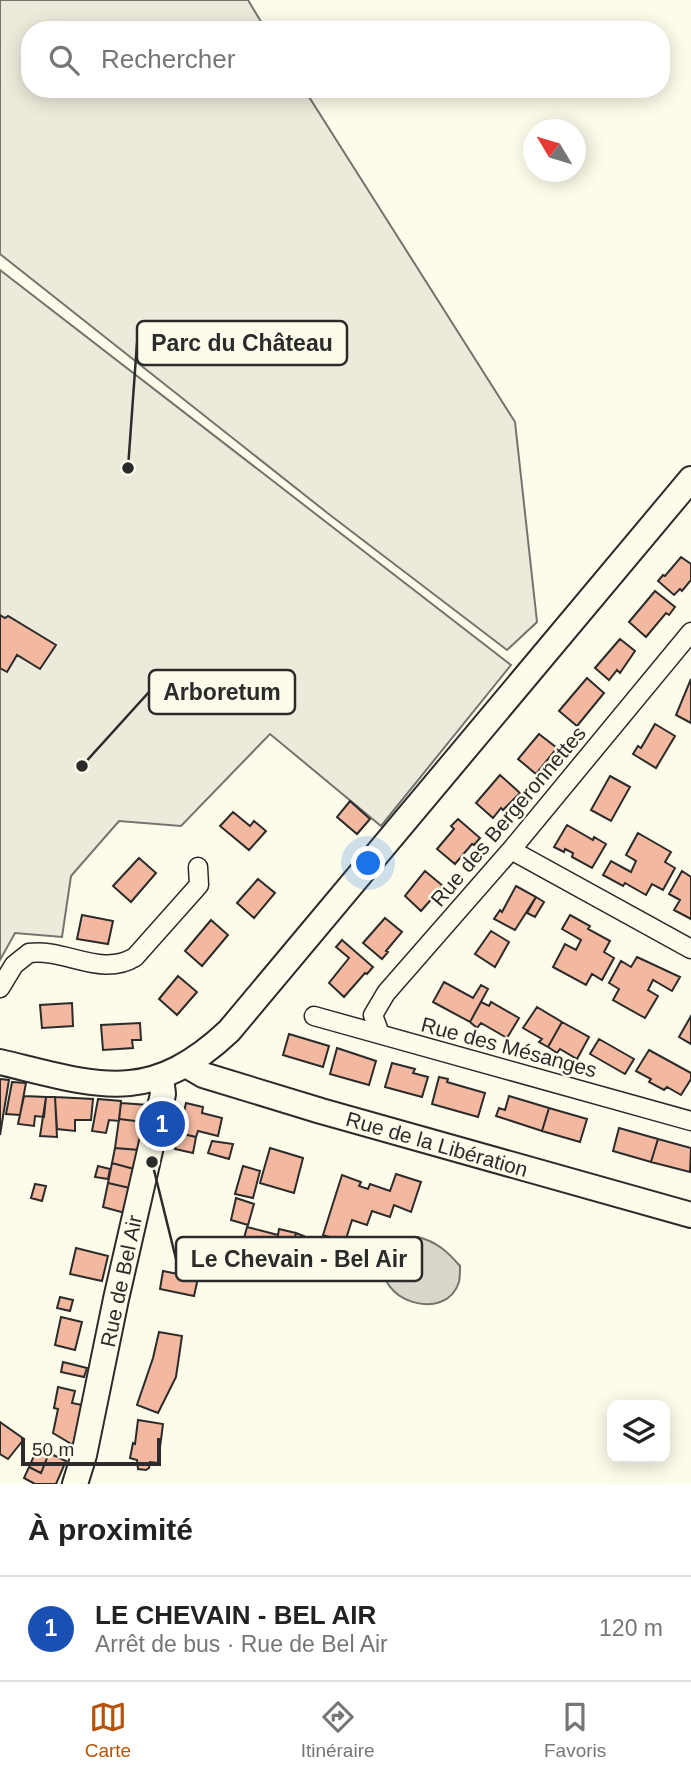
<!DOCTYPE html>
<html lang="fr">
<meta charset="utf-8">
<style>
:root{--surface:#fff;--page:#f6f6f6;--text:#222;--muted:#767676;--line:#e0e0e0;--accent:#b45309}
body{margin:0;font-family:Arial,sans-serif;background:var(--page);color:var(--text)}
.controls{position:absolute;right:21px;bottom:21px;display:grid;overflow:hidden;border-radius:14px;box-shadow:0 4px 18px #0003}
.controls button{width:63px;height:63px;display:grid;place-items:center;padding:0;border:0;border-bottom:2px solid var(--line);background:var(--surface);color:var(--text);font:35px sans-serif}
.compass{position:absolute;left:523px;top:119px;width:63px;height:63px;border-radius:50%;background:var(--surface);box-shadow:0 4px 18px #0003;rotate:308deg}
.scale{position:absolute;left:21px;bottom:18px;width:140px;box-sizing:border-box;padding-left:7px;border:4px solid #2b2b2b;border-top:0;font-size:19px;line-height:24px;white-space:nowrap;color:#2b2b2b;-webkit-text-stroke:5px #fdfbea;paint-order:stroke}
.you{position:absolute;left:369px;top:864px;width:24px;height:24px;margin:-18px;border:5px solid #fff;border-radius:50%;background:#1a73e8;box-shadow:0 0 0 10px #1a73e833}
.badge{display:grid;place-items:center;width:46px;height:46px;border-radius:50%;background:var(--accent);color:#fff;font-size:23px;font-weight:700}
.pin{position:absolute;translate:-50% -50%;border:4px solid #fff;box-shadow:0 2px 7px #0006}
.list{margin:0;padding:0;list-style:none}
h2{display:flex;justify-content:space-between;align-items:center;height:91px;margin:0;padding:0 28px;font-size:30px}
h2 small{font-size:23px;font-weight:400;color:var(--muted)}
.list li{display:grid;grid-template-columns:46px 1fr auto;gap:21px;align-items:center;box-sizing:border-box;height:105px;padding:0 28px;border-top:2px solid var(--line)}
.list b{display:block;font-size:26px;white-space:nowrap}
.list p{margin:0;font-size:23px;white-space:nowrap;color:var(--muted)}
.list em{font-size:23px;font-style:normal;color:var(--muted)}
.icon{flex:none;width:38px;height:38px;fill:none;stroke:currentColor;stroke-width:2;stroke-linecap:round;stroke-linejoin:round}
.map{position:relative;flex:none;width:691px;height:1484px;overflow:hidden}
.search{position:absolute;background:var(--surface);box-shadow:0 4px 18px #0003;left:21px;right:21px;top:21px;height:77px;display:flex;align-items:center;gap:18px;box-sizing:border-box;padding:0 24px;border-radius:28px;color:var(--muted);font-size:26px}
.sheet{height:196px;background:var(--surface)}
nav{display:flex;justify-content:space-around;align-items:center;box-sizing:border-box;height:98px;border-top:2px solid var(--line);background:var(--surface);font-size:19px;color:var(--muted)}
nav a{display:grid;justify-items:center;gap:4px}
nav .on{color:var(--accent)}
.map>svg:first-child{display:block}
.green{fill:#ecebdb;stroke:#74746e;stroke-width:2}
.water{fill:#d8d7c9;stroke:#74746e;stroke-width:2}
.building{fill:#f2b8a0;stroke:#2b2b2b;stroke-width:2}
.lines{fill:none;stroke-linecap:round;stroke-linejoin:round}
.street-casing{stroke:#2b2b2b;stroke-width:21}
.secondary-casing{stroke:#2b2b2b;stroke-width:28}
.street{stroke:#fdfbea;stroke-width:18}
.secondary{stroke:#fdfbea;stroke-width:24}
.labels{text-anchor:middle;dominant-baseline:central;stroke-width:5;stroke-linejoin:round;paint-order:stroke}
.street-label{font-size:21px;fill:#2b2b2b;stroke:#fdfbea}
.leader{fill:none;stroke:#2b2b2b;stroke-width:2.5}
.callout-dot{fill:#2b2b2b;stroke:#fdfbea;stroke-width:2.5}
.callout{fill:#fdfbea;stroke:#2b2b2b;stroke-width:2.5}
.callout-label{font-size:23px;text-anchor:middle;font-weight:bold;fill:#2b2b2b}
</style>
<div class="map">
<svg width="691" height="1484" viewBox="0 0 691 1484">
<rect width="100%" height="100%" fill="#fdfbea"/>
<path class="green" d="M0,0H248L266,30H30V89H304L515,422L537,622L507,650L330,515L0,254Z
M0,270L511,665L381,826L270,734L181,826L119,821L71,876L62,937L15,933L0,960Z"/>
<path class="water" d="M418,1237C437,1242 447,1251 460,1266C460,1271 460,1277 459,1282C446,1324 373,1301 384,1258C385,1252 391,1244 396,1241C402,1238 412,1238 418,1237Z"/>
<path class="building" d="M681,557L691,564V580L682,591L680,589L674,595L658,581L663,575L665,576Z
M655,591L675,607L669,615L666,613L646,637L629,622Z
M0,615L5,618L8,616L56,645L40,669L17,655L7,672L0,668Z
M620,639L635,651L620,673L617,670L609,680L595,668Z
M587,678L604,693L577,726L559,711Z
M691,679V723L676,715Z
M655,724L675,736L656,768L633,754L638,746L641,748Z
M539,734L557,748L536,774L518,759Z
M500,775L520,793L503,810L501,808L493,818L476,803Z
M610,776L630,787L611,821L591,810Z
M350,801L370,819L357,834L337,817Z
M233,812L250,826L254,821L266,831L249,850L220,826Z
M458,819L480,838L474,845L472,844L455,864L437,849L454,829L451,826Z
M567,825L593,840L594,837L606,844L592,868L572,857L573,853L565,849L564,852L554,847Z
M638,833L671,852L665,862L675,868L663,890L652,884L646,895L625,883L623,886L603,875L611,861L631,872L636,861L626,855Z
M139,858L156,873L131,902L113,886Z
M425,871L443,886L421,911L405,896Z
M682,871L691,877V919L674,910L680,900L669,894Z
M258,879L275,893L254,918L237,903Z
M516,886L536,897L515,930L494,919L500,910L502,912Z
M536,897L544,902L535,917L527,913Z
M82,915L113,921L108,944L77,939Z
M570,915L590,926L588,929L610,941L604,952L614,958L602,980L592,974L586,985L553,967L565,944L576,950L581,940L562,929Z
M385,918L402,932L386,951L388,952L382,959L363,943Z
M211,920L228,935L202,966L185,951Z
M491,931L509,942L495,967L475,954Z
M342,940L373,967L367,974L365,973L344,997L329,983L349,958L336,947Z
M637,957L680,977L672,991L653,980L648,990L658,996L645,1018L613,1000L619,989L609,983L621,961L631,967Z
M178,976L197,992L177,1015L159,999Z
M444,982L473,998L481,985L488,989L470,1022L433,1002Z
M481,1002L489,1006L491,1002L519,1018L507,1038L481,1023L477,1028L470,1022Z
M72,1003L73,1026L42,1028L40,1005Z
M537,1007L562,1022L548,1047L539,1042L542,1039L523,1028Z
M691,1016V1044L679,1037Z
M562,1022L589,1037L577,1059L560,1049L557,1053L548,1047Z
M140,1023L141,1040H132L133,1048L103,1050L101,1025Z
M289,1034L329,1046L323,1067L283,1055Z
M599,1039L634,1059L625,1074L590,1054Z
M337,1048L376,1061L369,1085L330,1074Z
M649,1050L691,1073V1079L681,1095L667,1087L664,1090L649,1082L651,1079L636,1071Z
M392,1063L415,1069L413,1073L428,1077L422,1097L385,1087Z
M439,1077L448,1079L447,1082L485,1093L478,1117L432,1104Z
M0,1079L9,1080L0,1135Z
M12,1082L26,1083L20,1115L6,1114Z
M24,1096L46,1097L44,1117L35,1116L34,1126L18,1124Z
M509,1096L549,1108L542,1131L496,1116L499,1108L505,1110Z
M46,1097H55L57,1137L40,1136Z
M55,1097L93,1099L91,1120H75V1131L57,1129Z
M98,1099L121,1101L119,1121L109,1120L106,1133L92,1131Z
M121,1103L148,1105L144,1122L119,1119Z
M186,1103L203,1107L202,1113L222,1118L218,1136L198,1131L196,1137L179,1133Z
M549,1108L587,1119L580,1142L542,1131Z
M119,1119L144,1122L139,1150L115,1148Z
M619,1128L658,1139L651,1162L613,1151Z
M179,1133L196,1137L193,1153L175,1149Z
M658,1139L691,1148L690,1172L651,1162Z
M212,1141L233,1144L229,1159L208,1153Z
M115,1148L139,1150L134,1169L112,1163Z
M270,1148L303,1158L294,1193L260,1183Z
M112,1163L134,1169L130,1188L108,1183Z
M98,1166L110,1169L108,1179L95,1177Z
M243,1166L260,1171L253,1198L235,1194Z
M396,1174L421,1182L411,1212L394,1205L390,1217L372,1211L367,1225L352,1220L345,1242L323,1235L342,1175L361,1182L359,1186L368,1189L370,1184L390,1191Z
M108,1183L130,1188L125,1213L103,1207Z
M35,1184L46,1186L42,1201L31,1198Z
M236,1198L254,1204L248,1225L231,1220Z
M247,1227L278,1235L279,1229L296,1233L289,1258L273,1253V1250L243,1242Z
M296,1233L304,1236L296,1260L289,1258Z
M76,1248L108,1256L102,1281L70,1274Z
M163,1271L198,1278L194,1296L160,1289Z
M60,1297L73,1300L70,1311L57,1308Z
M61,1317L82,1322L75,1350L55,1345Z
M159,1332L182,1336L176,1377L158,1413L137,1405L153,1358Z
M63,1362L87,1368L84,1377L61,1372Z
M58,1387L75,1391L72,1403L82,1405L73,1445L53,1433L58,1409L54,1408Z
M138,1420L163,1424L158,1463L150,1462L149,1468L146,1470L138,1469L137,1460L130,1458L133,1443L135,1444Z
M0,1422L24,1439L8,1459L0,1454Z
M37,1449L49,1453L41,1473L29,1467Z
M49,1453L66,1461L56,1484H35L24,1478L29,1467L41,1473Z"/>
<g class="lines">
<defs>
<path id="street" d="M511,850L691,949
M0,988L14,965L29,953C65,948 101,978 135,957L199,885L198,867
M314,1016L691,1121
M380,1034L373,1015L386,993L511,850L691,632"/>
<path id="secondary" d="M0,1062C97,1085 148,1107 229,1031L691,479
M186,1065L203,1075L321,1111L691,1215
M75,1484L84,1455L116,1299L163,1094L161,1077"/>
</defs>
<use href="#street" class="street-casing"/>
<use href="#secondary" class="secondary-casing"/>
<use href="#street" class="street"/>
<use href="#secondary" class="secondary"/>
</g>
<g class="labels">
<g class="street-label">
<text transform="translate(508 816) rotate(-50)">Rue des Bergeronnettes</text>
<text transform="translate(509 1047) rotate(15)">Rue des Mésanges</text>
<text transform="translate(437 1144) rotate(16)">Rue de la Libération</text>
<text transform="translate(121 1281) rotate(-78)">Rue de Bel Air</text>
</g>
</g>
<path class="leader" d="M128 468L137 343M82 766L149 692M152 1162L176 1259"/>
<g class="callout-dot">
<circle cx="128" cy="468" r="7"/>
<circle cx="82" cy="766" r="7"/>
<circle cx="152" cy="1162" r="7"/>
</g>
<g class="callout">
<rect x="137" y="321" width="210" height="44" rx="7"/>
<rect x="149" y="670" width="146" height="44" rx="7"/>
<rect x="176" y="1237" width="246" height="44" rx="7"/>
</g>
<g class="callout-label">
<text x="242" y="351">Parc du Château</text>
<text x="222" y="700">Arboretum</text>
<text x="299" y="1267">Le Chevain - Bel Air</text>
</g>
</svg>
<div class="controls">
<button><svg class="icon" aria-label="layers" viewBox="0 0 24 24"><path d="M12 4l9 5-9 5-9-5zM3 14l9 5 9-5"/></svg></button>
</div>
<svg class="compass" viewBox="-18 -18 36 36"><path d="M0-13l5 13h-10z" fill="#e53935"/><path d="M0 13l5-13h-10z" fill="#767676"/></svg>
<div class="scale">50 m</div>
<div class="you"></div>
<div class="pin badge" style="left:162px;top:1124px;background:#1a4fb4">1</div>
<div class="search"><svg class="icon" aria-label="search" viewBox="0 0 24 24"><circle cx="10" cy="10" r="6"/><path d="M15 15l6 6"/></svg>Rechercher</div>
</div>
<section class="sheet">
<h2>À proximité<small></small></h2>
<ul class="list">
<li><span class="badge" style="background:#1a4fb4">1</span><div><b>LE CHEVAIN - BEL AIR</b><p>Arrêt de bus · Rue de Bel Air</p></div><em>120 m</em></li>
</ul>
</section>
<nav>
<a class="on"><svg class="icon" aria-label="map" viewBox="0 0 24 24"><path d="M3 6l6-2 6 2 6-2v14l-6 2-6-2-6 2zM9 4v14M15 6v14"/></svg>Carte</a>
<a><svg class="icon" aria-label="directions" viewBox="0 0 24 24"><path d="M12 3l9 9-9 9-9-9zM9 14v-3h6M13 9l2 2-2 2"/></svg>Itinéraire</a>
<a><svg class="icon" aria-label="saved" viewBox="0 0 24 24"><path d="M7 4h10v16l-5-4-5 4z"/></svg>Favoris</a>
</nav>
